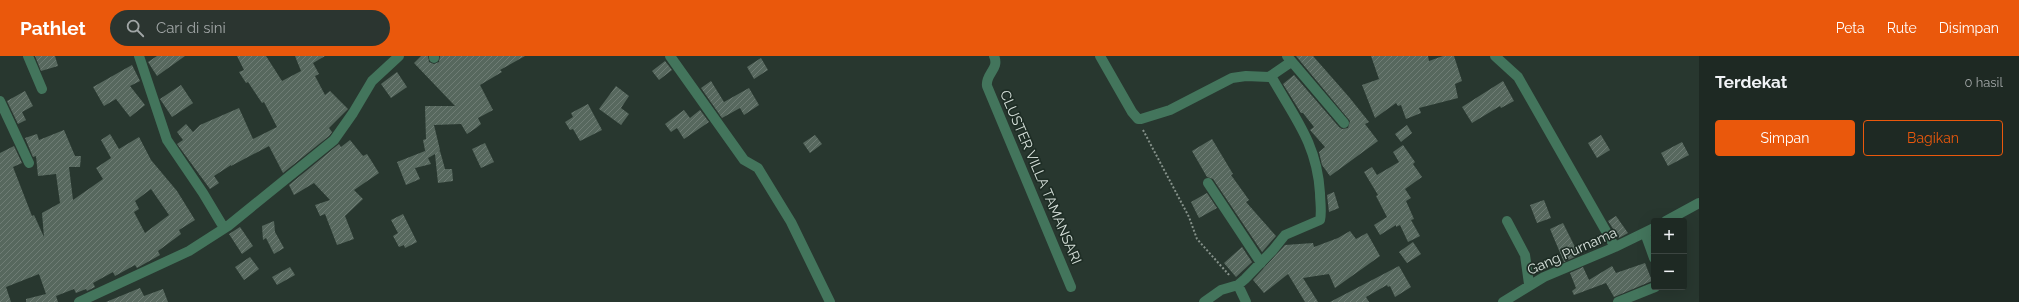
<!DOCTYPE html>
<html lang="id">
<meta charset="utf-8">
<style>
:root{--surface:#1e2923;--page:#2b3530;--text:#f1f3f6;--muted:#a1a6a6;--line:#3c4541;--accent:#ea580c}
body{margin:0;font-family:Raleway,sans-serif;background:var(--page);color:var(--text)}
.controls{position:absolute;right:12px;bottom:12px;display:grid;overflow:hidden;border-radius:4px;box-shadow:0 4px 16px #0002}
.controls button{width:36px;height:36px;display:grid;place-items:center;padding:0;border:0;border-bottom:1px solid var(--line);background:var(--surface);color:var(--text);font:20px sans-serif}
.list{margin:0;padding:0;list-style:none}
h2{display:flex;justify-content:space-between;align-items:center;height:52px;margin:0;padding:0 16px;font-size:17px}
h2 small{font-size:13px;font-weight:400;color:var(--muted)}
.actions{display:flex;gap:8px;padding:12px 16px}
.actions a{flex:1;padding:9px 0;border:1px solid var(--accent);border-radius:4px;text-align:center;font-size:14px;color:var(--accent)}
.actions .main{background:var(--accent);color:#fff}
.icon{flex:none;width:22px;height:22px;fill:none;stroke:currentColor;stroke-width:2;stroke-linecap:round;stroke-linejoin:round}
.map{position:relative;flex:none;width:1699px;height:246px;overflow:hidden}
header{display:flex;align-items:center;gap:24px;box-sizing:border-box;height:56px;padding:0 20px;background:var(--accent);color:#fff}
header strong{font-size:19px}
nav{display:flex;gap:22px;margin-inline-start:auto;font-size:14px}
.search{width:280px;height:36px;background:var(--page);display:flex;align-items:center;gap:10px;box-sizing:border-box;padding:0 14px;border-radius:22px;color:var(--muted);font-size:15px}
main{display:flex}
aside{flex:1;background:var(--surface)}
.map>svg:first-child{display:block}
.building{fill:url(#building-hatch);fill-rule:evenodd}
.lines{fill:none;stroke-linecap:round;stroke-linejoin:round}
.path{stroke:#86928b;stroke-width:2;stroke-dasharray:2 2;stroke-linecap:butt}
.minor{stroke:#43755c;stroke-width:10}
.labels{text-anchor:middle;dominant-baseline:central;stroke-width:3.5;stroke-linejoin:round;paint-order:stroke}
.street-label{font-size:14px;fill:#d9e3dd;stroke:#1e2d25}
</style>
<header>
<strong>Pathlet</strong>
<div class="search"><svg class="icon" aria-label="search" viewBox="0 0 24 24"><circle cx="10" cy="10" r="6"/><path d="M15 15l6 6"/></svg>Cari di sini</div>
<nav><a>Peta</a><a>Rute</a><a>Disimpan</a></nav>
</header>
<main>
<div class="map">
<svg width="1699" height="246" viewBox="0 0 1699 246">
<defs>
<pattern id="building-hatch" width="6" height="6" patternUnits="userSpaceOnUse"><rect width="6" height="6" fill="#57685e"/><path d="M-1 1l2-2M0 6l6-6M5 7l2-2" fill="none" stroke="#6f7d75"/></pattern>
</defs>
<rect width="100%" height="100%" fill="#28372f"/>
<path class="building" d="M35,0H55L58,10L41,15Z
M157,0H185L157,20L148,6Z
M237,0H266L282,25L301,15L295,0H325L313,7L319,18L315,20L325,39L330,35L348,53L329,72L332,76L329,80L283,117L269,90L231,110V109L214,120L219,127L210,133L177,88L183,84L177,76L186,68L193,76L200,69L239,52L253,83L277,71L264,46L262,47L248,26L246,27L239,16L244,14Z
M421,0H428L429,6L434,8L439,6L440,0H525L500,14L502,16L480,29L493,54L478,62L481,68L476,72L467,78L461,68L434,69L440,94L438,96L440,95L445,113H452L453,125L438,127L435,98L428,102L431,108L415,112L420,123L406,129L397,106L425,95L426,99L423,84L426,83L425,50H455L414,7Z
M1296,0H1313L1349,41L1369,66L1365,68L1378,85L1330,120L1322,109L1319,96L1325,91L1310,74L1314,71L1303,57H1301L1283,28L1294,19L1339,71L1342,73L1348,72L1350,65Z
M1371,0H1428L1429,5L1443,0H1454L1462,25L1455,28L1458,42L1419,52L1421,57L1406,63L1401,49L1398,50L1396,47L1375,62L1362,29L1379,23Z
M761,2L768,14L754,23L747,11Z
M665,5L672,14L659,24L652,15Z
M132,9L140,25L130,30L145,49L130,61L116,43L104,50L93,31Z
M397,16L407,31L391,42L381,28Z
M711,25L724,46L749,32L759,49L744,59L740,52L722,62L701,32Z
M1503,25L1514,45L1501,52L1500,50L1472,67L1462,51Z
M181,29L193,47L172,61L160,43Z
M616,30L629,40L621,52L629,58L621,69L599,53Z
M25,35L33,50L22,56L26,64L18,68L7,45Z
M588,48L602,74L580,85L573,73L570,74L565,66L573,61L571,57Z
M684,54L690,62L700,54L709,66L684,83L677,72L671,76L665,68Z
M1407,69L1412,77L1401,86L1395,78Z
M64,74L75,100H81L80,111H69L73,144L103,123L96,112L111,102L101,84L110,78L119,93L139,81L151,104L177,135L195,164L179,174L181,178L158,195L160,199L137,212L135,209L115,220L113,216L93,227L95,231L87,235L86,233L76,237L74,233L56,240L58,246H26V243L46,238L39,218L6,231L11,246H0V97L14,90L22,107L13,111L32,160L34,159L44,181L42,157L60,147L56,118L38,120L36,100L33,101L25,82L37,78L39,84ZM151,133L169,159L145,177L134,156L139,153L135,145Z
M815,79L822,88L810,97L803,87Z
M1601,79L1610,94L1597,102L1588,87Z
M1212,83L1233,118L1231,119L1249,144L1246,146L1276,180L1262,196L1213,123L1207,121L1192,95Z
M350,84L363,100L367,98L379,117L354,134L363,143L345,160L354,183L337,189L325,158L320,160L315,149L330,144L314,127L294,139L289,129L339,88L341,91Z
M1682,86L1689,99L1668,110L1661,97Z
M485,87L494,106L481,112L472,93Z
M1403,89L1415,106L1413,108L1422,121L1405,133L1411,142L1406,145L1414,163L1411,164L1420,180L1408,186L1400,169L1396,171V169L1380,179L1374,169L1387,161L1376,140L1378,139L1364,116L1372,111L1377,119L1399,106L1393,96Z
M1334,136L1339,152L1329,156L1327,139Z
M1207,137L1217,152L1199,162L1191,146Z
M1544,144L1551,162L1537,167L1530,149Z
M403,158L417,186L405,192L404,189L399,191L393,180L398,177L391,164Z
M1616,160L1628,177L1619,182L1608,165Z
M274,165L275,176L284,192L274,198L266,182L263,184L262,170Z
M1563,167L1579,199L1564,206L1550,173Z
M240,171L253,190L242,198L229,178Z
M1350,175L1356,183L1367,177L1380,200L1335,232L1329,218L1303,222L1318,246H1305L1288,218L1264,237L1253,224L1285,189L1313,187L1314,191L1338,182Z
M1413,186L1421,198L1407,207L1399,196Z
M1242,191L1252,206L1236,221L1224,207Z
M250,201L259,213L244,224L235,211Z
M1645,207L1652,225L1614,241L1606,227L1574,239L1572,235L1576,232L1570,217L1583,211L1589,224L1612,210L1616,217Z
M1399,210L1411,231L1395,241L1390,230L1388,231L1387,229L1366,241L1369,246H1330Z
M290,211L295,219L277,229L272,221Z
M140,232L144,240L163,233L168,246H106Z"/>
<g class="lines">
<path class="path" d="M1143,74L1189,161L1197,183L1230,220"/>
<path class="minor" d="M28,0L42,33
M139,0L167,84L203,137L224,172
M434,0V2
M670,0L744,104L758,112L761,117L791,166L830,246
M994,0C1000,13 985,18 987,30L1071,231
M1100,0L1132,56L1138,63H1141L1170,54L1232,22L1246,20L1269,21L1291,6
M1287,0L1344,67
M1495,0L1518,21L1615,191
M0,45L29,107
M1208,127L1261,207
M1507,165L1525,199L1529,228
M1666,165L1699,147
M1645,177L1654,202
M1238,229L1246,246
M79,246L189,195L228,170L334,84L353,57L372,25L399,0
M1204,246L1221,234L1238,229L1245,223L1273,194L1285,179L1320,164C1322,156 1320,145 1320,137C1317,87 1294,61 1271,20
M1503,246L1544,221L1615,191L1654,172
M1618,246L1655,231"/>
</g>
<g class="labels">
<g class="street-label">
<text transform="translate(1041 121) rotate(67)">CLUSTER VILLA TAMANSARI</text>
<text transform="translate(1572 195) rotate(-24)">Gang Purnama</text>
</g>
</g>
</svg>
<div class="controls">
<button>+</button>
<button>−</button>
</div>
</div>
<aside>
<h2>Terdekat<small>0 hasil</small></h2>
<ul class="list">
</ul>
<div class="actions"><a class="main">Simpan</a><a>Bagikan</a></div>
</aside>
</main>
